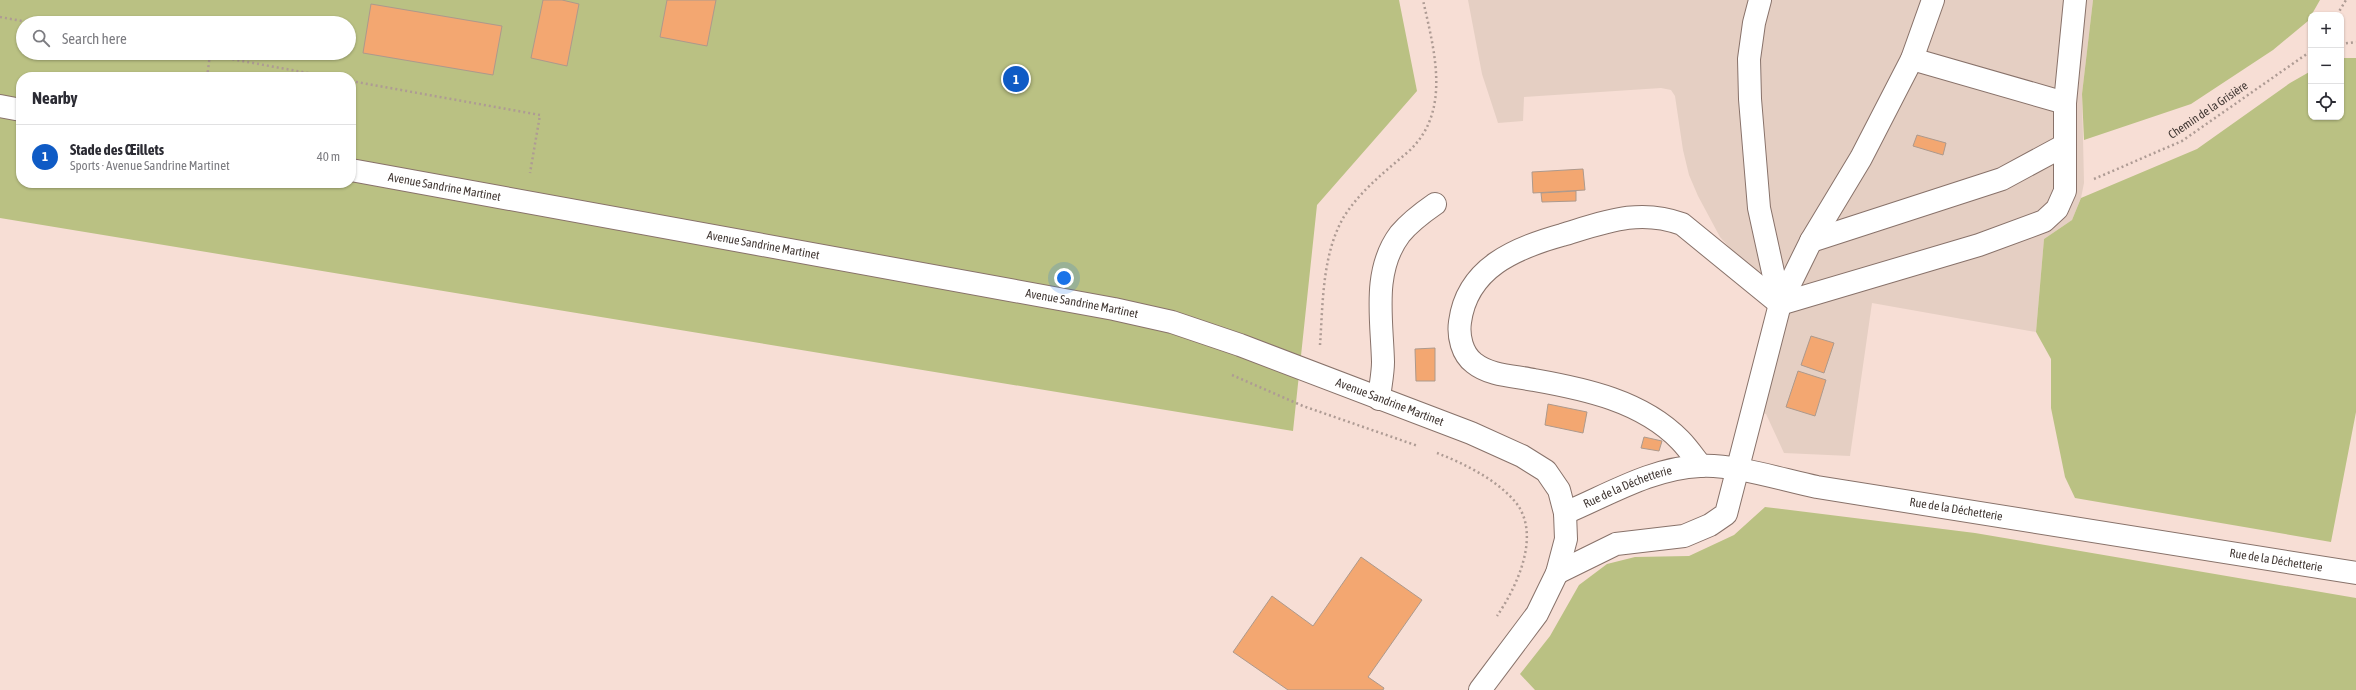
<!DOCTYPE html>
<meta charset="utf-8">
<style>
:root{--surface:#fff;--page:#f2f2f3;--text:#2b2b33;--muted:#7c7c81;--line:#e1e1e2;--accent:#0f5bc5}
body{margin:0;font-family:"Asap Condensed",sans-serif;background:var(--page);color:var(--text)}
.controls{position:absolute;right:12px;top:12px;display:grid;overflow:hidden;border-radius:8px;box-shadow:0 1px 3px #0004}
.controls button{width:36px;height:36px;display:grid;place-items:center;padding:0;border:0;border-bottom:1px solid var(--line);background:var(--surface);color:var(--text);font:20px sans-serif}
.you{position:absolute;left:1064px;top:278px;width:14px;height:14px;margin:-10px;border:3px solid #fff;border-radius:50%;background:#1a73e8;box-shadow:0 0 0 6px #1a73e833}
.badge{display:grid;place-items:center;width:26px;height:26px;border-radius:50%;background:var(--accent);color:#fff;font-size:13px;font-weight:700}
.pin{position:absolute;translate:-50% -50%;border:2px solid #fff;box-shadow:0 1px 4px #0006}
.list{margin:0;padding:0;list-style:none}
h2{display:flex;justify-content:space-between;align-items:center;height:52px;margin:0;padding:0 16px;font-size:17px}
h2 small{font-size:13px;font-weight:400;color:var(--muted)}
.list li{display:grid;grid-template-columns:26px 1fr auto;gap:12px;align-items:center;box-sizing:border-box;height:64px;padding:0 16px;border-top:1px solid var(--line)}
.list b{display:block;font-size:15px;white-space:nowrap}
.list p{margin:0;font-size:13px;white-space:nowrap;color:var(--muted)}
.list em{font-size:13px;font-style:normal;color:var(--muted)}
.icon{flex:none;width:22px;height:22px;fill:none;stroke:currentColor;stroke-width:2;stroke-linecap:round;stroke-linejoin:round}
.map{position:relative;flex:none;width:2356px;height:690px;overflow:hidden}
.search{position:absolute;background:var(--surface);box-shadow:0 1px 3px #0004;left:16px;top:16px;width:340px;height:44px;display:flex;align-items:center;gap:10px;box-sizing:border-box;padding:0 14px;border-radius:22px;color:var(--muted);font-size:15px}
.panel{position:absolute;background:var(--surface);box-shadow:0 1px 3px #0004;left:16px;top:72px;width:340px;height:116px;border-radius:16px}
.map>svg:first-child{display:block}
.industrial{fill:#e5cfc3}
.green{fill:#bac183;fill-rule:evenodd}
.building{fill:#f3a771;stroke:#ad998c}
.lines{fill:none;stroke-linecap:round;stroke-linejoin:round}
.minor-casing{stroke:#88726a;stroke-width:24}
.path{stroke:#ae9b94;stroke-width:2.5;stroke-dasharray:2 3;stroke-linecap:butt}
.minor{stroke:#fff;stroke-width:22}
.labels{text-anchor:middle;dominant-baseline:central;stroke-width:4;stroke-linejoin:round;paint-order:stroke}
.street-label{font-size:12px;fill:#423834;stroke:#f7ded5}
</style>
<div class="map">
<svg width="2356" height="690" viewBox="0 0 2356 690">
<rect width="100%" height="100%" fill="#f7ded5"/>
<path class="industrial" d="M1468,0H2093L2082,94L2084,183L2081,198L2072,220L2044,239L2036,332L1872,303L1850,456L1784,453L1766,414L1752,410L1780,304L1720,237L1698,196L1689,175L1683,150L1675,96L1671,90L1661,88L1524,97L1523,121L1498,123L1482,74Z"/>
<path class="green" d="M0,0H1399L1417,91L1317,205L1293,431L0,218ZM23,23H349V53H23ZM21,77H351V183H21Z
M2093,0H2320L2308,21L2273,50L2191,104L2084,140L2082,94Z
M2341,58H2356V412L2331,542L2075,498L2065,477L2051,408V359L2036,332L2044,239L2072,220L2081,198L2197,149L2290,83L2311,71V117H2341Z
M1765,507L1975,533L2356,598V690H1535L1520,674L1550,636L1579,585L1607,564L1635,557L1689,556L1734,535Z"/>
<path class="building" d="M543,0H562L579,4L567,66L531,58Z
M667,0H716L707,46L660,37Z
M371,4L502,26L493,75L363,53Z
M1917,135L1946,143L1943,155L1913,146Z
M1583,169L1585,190L1533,193L1532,172Z
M1576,191V201L1542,202L1541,193Z
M1811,336L1834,343L1824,373L1801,365Z
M1435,348V381H1416L1415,349Z
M1798,371L1826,380L1815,416L1786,407Z
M1548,404L1587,412L1583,433L1545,425Z
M1644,437L1662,441L1659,451L1641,448Z
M1361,557L1422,600L1368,677L1384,688L1383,690H1288L1233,652L1272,596L1313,626Z"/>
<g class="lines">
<defs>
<g id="minor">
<path d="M1760,0L1754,23L1749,59L1750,99L1759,208L1780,304L1979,245L2044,221L2057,209L2065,191V103L2075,0"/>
<path d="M1912,59L2065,103"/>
<path d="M0,106L21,110"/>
<path id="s1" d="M351,170L1114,309L1172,322L1240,345L1471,433L1522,456L1546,471L1559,490L1565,513L1566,539L1557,573L1537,614L1480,690"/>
<path d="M1811,241L2002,179L2065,145"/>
<path d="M1379,399C1380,387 1383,374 1383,362C1382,319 1372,271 1400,234C1410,222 1422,213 1435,204"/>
<path d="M1701,466C1694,457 1687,447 1680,440C1642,401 1585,389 1534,380C1515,376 1490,376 1474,363C1462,354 1458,336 1460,322C1467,268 1515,248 1562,235C1605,222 1639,208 1682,224L1780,304"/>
<path id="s2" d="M1565,513C1608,495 1652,468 1700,466C1734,464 1783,480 1817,487L2356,573"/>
<path d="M1557,573L1616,544L1684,536L1710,525L1726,514L1780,304L1811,241L1861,158L1912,59L1933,0"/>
</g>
</defs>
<use href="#minor" class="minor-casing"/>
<path class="path" d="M2337,15L2346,0
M0,17L33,23
M2341,44L2356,42
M198,53L330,77
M207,77L210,55
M351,81L540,115L530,173
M2094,179L2182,141L2311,51
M1320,345C1323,303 1322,252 1345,215C1362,189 1386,171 1409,151C1452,111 1434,50 1423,0
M1232,375L1303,406L1418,446
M1437,453C1465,464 1498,480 1517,504C1541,537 1516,588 1497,616"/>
<use href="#minor" class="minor"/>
</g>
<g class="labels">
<g class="street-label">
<text transform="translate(2208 110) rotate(-34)">Chemin de la Grisière</text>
<text stroke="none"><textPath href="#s1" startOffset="95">Avenue Sandrine Martinet</textPath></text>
<text stroke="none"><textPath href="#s1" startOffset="419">Avenue Sandrine Martinet</textPath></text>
<text stroke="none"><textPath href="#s1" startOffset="743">Avenue Sandrine Martinet</textPath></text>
<text stroke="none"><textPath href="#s1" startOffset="1067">Avenue Sandrine Martinet</textPath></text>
<text stroke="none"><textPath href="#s2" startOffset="68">Rue de la Déchetterie</textPath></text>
<text stroke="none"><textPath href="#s2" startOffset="404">Rue de la Déchetterie</textPath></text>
<text stroke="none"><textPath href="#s2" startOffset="728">Rue de la Déchetterie</textPath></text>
</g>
</g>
</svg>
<div class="controls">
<button>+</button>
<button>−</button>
<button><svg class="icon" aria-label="locate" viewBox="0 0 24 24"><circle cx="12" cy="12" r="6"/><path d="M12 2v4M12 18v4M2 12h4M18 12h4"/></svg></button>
</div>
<div class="you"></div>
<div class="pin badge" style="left:1016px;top:79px">1</div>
<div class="search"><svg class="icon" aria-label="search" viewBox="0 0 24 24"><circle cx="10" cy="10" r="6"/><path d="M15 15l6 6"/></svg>Search here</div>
<section class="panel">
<h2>Nearby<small></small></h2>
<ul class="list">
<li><span class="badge">1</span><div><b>Stade des Œillets</b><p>Sports · Avenue Sandrine Martinet</p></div><em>40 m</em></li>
</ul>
</section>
</div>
